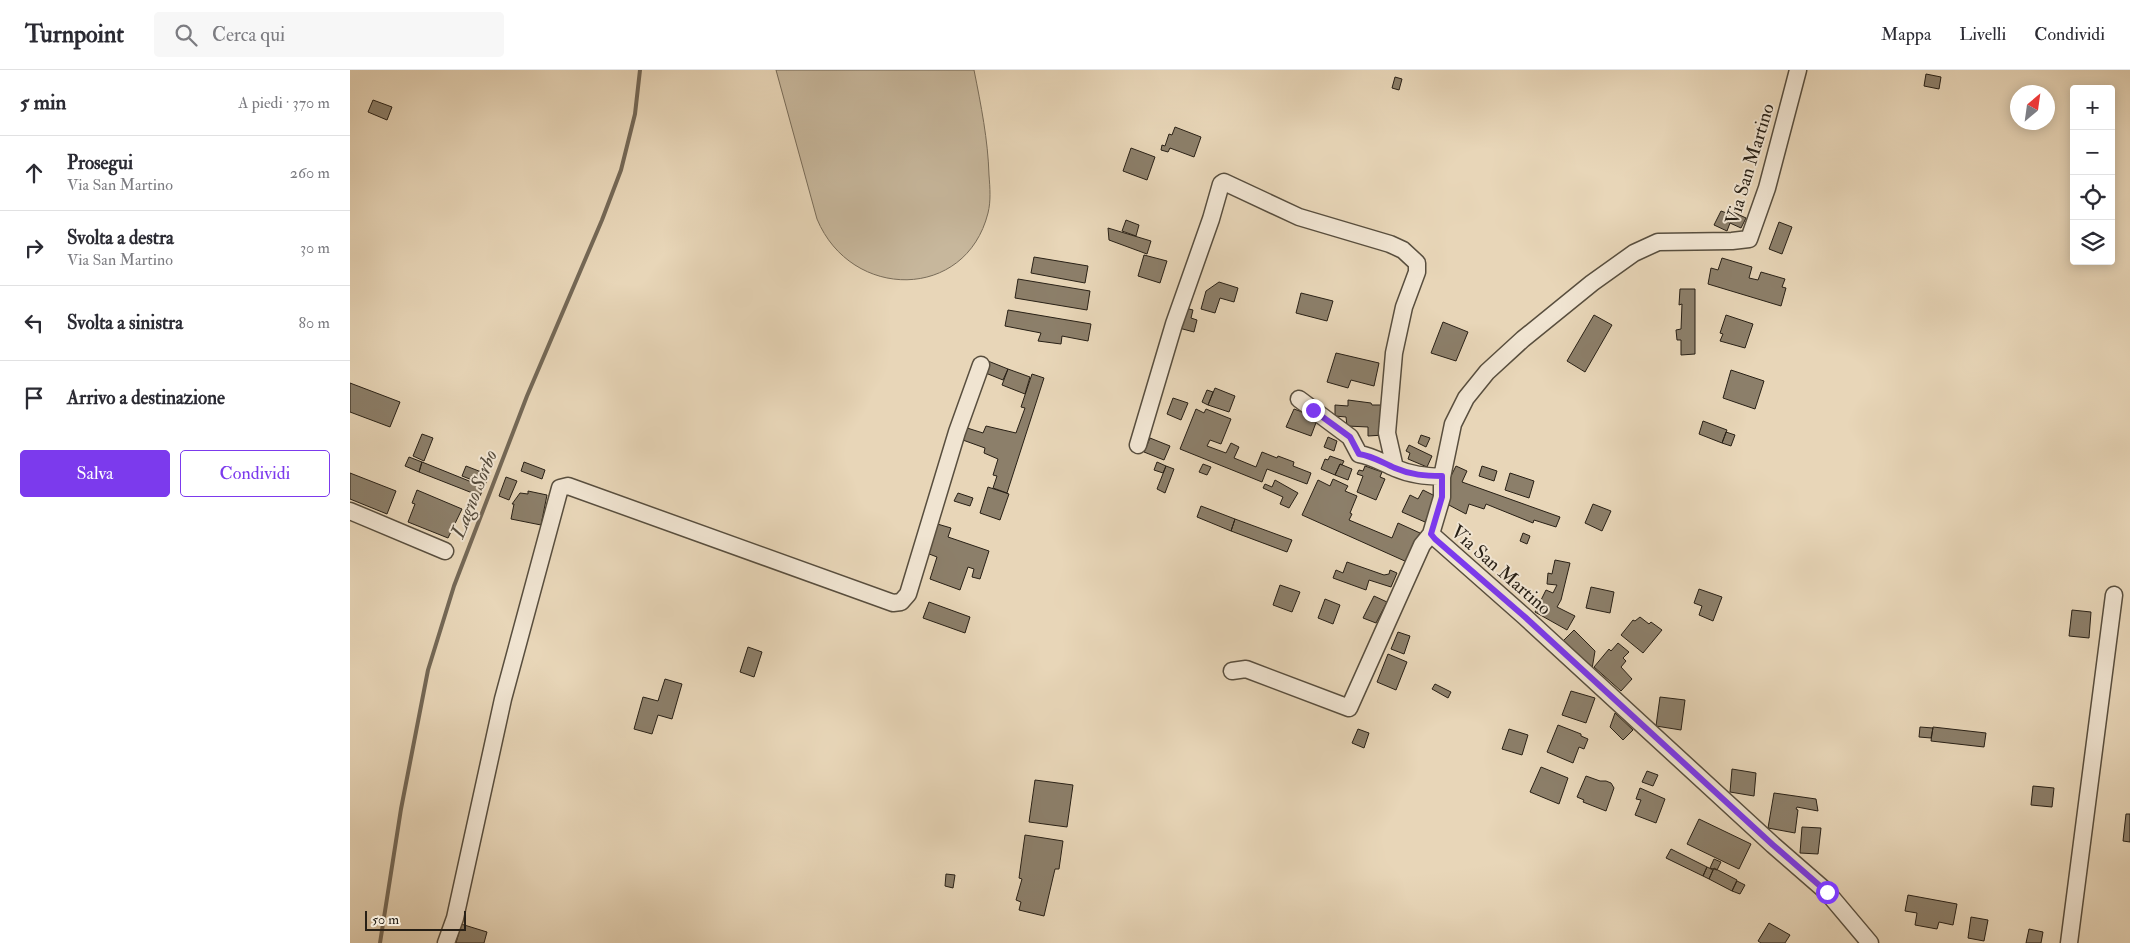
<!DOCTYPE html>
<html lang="it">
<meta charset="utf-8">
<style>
:root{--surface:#fff;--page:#f7f7f7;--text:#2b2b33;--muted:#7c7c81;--line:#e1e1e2;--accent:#7c3aed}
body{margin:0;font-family:"IM FELL Double Pica",serif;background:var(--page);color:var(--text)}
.controls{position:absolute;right:15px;top:15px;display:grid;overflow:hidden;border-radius:5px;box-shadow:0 2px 12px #0003}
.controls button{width:45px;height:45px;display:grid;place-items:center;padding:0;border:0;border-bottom:1px solid var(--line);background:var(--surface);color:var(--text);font:25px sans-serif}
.compass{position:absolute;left:1660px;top:15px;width:45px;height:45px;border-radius:50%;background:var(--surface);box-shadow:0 2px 12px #0003;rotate:29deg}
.scale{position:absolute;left:15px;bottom:12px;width:101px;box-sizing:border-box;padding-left:5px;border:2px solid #282016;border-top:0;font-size:14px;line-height:18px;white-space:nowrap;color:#282016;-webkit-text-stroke:4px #f0e4d1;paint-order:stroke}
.stop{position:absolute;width:15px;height:15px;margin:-11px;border:4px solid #7c3aed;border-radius:50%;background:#fff}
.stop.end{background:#7c3aed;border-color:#fff;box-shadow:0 1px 5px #0008}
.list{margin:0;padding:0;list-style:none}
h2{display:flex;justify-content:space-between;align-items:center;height:65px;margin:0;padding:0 20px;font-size:21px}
h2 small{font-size:16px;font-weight:400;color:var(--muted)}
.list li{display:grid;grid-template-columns:32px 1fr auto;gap:15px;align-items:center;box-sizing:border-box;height:75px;padding:0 20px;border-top:1px solid var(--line)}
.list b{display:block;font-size:19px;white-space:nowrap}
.list p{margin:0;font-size:16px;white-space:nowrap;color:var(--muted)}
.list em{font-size:16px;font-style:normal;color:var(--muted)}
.actions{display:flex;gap:10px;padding:15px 20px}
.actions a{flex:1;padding:11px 0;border:1px solid var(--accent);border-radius:5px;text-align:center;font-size:18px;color:var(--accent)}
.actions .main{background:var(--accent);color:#fff}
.icon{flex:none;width:28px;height:28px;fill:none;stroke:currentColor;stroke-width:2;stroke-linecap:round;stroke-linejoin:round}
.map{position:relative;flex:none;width:1780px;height:873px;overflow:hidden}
header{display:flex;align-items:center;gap:30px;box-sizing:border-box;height:70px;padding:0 25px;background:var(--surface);border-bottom:1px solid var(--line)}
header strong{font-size:24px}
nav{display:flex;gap:28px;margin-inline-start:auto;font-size:18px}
.search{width:350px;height:45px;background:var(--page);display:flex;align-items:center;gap:12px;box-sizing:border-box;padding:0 18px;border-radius:5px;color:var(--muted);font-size:19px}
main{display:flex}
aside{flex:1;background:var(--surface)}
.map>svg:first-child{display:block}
.green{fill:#c7b79c;stroke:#786c59}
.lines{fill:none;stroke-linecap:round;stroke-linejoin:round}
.stream{stroke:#746856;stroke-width:4}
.building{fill:#8c7f6a;stroke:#282016}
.minor-casing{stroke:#584e3e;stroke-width:19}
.minor{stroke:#f0e4d1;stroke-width:16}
.route{stroke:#7c3aed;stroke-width:6}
.labels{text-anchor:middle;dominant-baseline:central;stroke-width:4;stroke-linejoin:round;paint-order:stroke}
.street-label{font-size:19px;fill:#282016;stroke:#f0e4d1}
.water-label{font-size:20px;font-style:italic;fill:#544a3b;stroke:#f0e4d1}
</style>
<header>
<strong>Turnpoint</strong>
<div class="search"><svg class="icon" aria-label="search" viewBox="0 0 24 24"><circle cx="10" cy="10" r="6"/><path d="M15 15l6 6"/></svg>Cerca qui</div>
<nav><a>Mappa</a><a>Livelli</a><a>Condividi</a></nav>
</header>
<main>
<aside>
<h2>5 min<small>A piedi · 370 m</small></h2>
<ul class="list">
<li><svg class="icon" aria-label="ahead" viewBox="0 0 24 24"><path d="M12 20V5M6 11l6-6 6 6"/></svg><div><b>Prosegui</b><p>Via San Martino</p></div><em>260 m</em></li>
<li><svg class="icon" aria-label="right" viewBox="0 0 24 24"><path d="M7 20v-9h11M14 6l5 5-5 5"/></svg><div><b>Svolta a destra</b><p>Via San Martino</p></div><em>30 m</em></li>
<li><svg class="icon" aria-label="left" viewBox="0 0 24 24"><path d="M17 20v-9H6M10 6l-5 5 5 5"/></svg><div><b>Svolta a sinistra</b></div><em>80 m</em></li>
<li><svg class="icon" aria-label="arrive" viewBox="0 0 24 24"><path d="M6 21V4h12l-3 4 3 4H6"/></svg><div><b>Arrivo a destinazione</b></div></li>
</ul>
<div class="actions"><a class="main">Salva</a><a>Condividi</a></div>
</aside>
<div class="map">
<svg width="1780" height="873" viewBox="0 0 1780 873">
<rect width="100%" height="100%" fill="#e8d6b8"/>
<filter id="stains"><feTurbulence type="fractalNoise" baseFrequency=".004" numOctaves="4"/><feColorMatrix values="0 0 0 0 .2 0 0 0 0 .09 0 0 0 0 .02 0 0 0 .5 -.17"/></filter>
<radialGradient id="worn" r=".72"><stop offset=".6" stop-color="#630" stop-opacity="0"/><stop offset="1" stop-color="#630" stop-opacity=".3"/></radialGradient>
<path class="green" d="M426,0H624C631,35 638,70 639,105C640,118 641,131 638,143C616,231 501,231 467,149Z"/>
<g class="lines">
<path class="stream" d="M30,873L51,739L78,600L104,516L177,326L252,150L271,100L285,44L290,0"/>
</g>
<path class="building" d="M1576,4L1591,7L1589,19L1574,16Z
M1045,7L1052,9L1049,20L1042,18Z
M23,30L42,37L37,50L18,42Z
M825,57L851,67L844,87L820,78L818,82L811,80L812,75L815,76L819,64L822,65Z
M781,78L805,87L797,110L773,101Z
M1371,141L1382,145L1383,142L1396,148L1391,158L1380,153L1377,161L1364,155Z
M776,150L789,155L786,166L772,161Z
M1429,152L1442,157L1432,184L1419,179Z
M758,158L801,171L797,184L759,170Z
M794,185L817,191L810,213L788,206Z
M684,187L738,196L735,213L681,203Z
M1372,188L1402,197L1399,208L1408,210L1411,202L1435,209L1432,217L1436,218L1431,236L1358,214L1361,198L1368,200Z
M668,209L740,221L737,240L665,228Z
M869,212L888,218L884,232L870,228L865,243L851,239L856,221Z
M1330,219H1345V284L1331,285V270H1327L1326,260L1331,259L1332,234L1329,235Z
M951,223L983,231L977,251L946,243Z
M835,238L843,240L841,248L847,250L844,262L829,258Z
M658,240L741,254L738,271L712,266L711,274L688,271L691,263L655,256Z
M1244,245L1262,255L1235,302L1217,291Z
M1376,245L1403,254L1395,278L1370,271L1373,264L1370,263Z
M1093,252L1118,262L1106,291L1081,283Z
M986,283L1029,293L1024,316L1001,310L998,318L977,312Z
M638,291L658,299L653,310L633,302Z
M658,299L680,307L675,324L652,315Z
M1381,300L1414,311L1405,339L1373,328Z
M682,304L694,308L657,423L643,418L647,406L643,405L648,389L634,383L635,378L610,369L614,357L633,363L636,356L666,363L675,338L671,337Z
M0,313L50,332L40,357L0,342Z
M865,318L885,326L879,342L858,335Z
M857,320L863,322L858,335L852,332Z
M823,328L838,333L831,350L817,344Z
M998,330L1021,333L1022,335H1032L1034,365L1018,366V357L997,356L996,347L985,346V335L998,336Z
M846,339L854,343L856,339L881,349L871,374L860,370L857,376L876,383L881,373L889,377L884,388L906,397L912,382L927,388L928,386L944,392L943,396L961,403L957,414L917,399L912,412L830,379Z
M944,339L958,344L957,346L967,350L961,366L936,357Z
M1353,351L1377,360L1372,373L1349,364Z
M1376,362L1385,365L1381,376L1372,373Z
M72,364L83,368L74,391L63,386Z
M1071,365L1080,368L1076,377L1068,373Z
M978,367L987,371L984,381L974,377Z
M800,368L820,376L814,390L794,382Z
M1059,375L1082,386L1077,397L1058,389L1060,383L1056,381Z
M980,386L994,391L992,395L990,394L985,405L971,399L975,389L978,390Z
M59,387L72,392L69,402L55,396Z
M72,392L134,417L130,426L69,402Z
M174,392L195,400L192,409L171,401Z
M807,392L816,396L813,403L804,400Z
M853,394L861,397L857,405L849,402Z
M990,394L1002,399L998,410L985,405Z
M116,396L139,405L135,415L112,406Z
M816,396L824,399L815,423L807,419Z
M1015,396L1032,402L1030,407L1035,409L1026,430L1007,422L1013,406L1007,404L1009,400L1013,401Z
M1106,396L1117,401L1112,412L1210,447L1206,457L1184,450L1183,453L1136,434L1134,439L1119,434L1116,444L1097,434L1100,408Z
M1132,396L1147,401L1144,411L1129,406Z
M0,403L46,421L37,444L0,429Z
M1160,403L1184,411L1179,428L1155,420Z
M156,407L167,411L159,430L149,426Z
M983,409L998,416L995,421L1007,426L1000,443L1002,444L999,450L1042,468L1048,453L1070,463L1057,492L952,445L968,410L980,416Z
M925,410L948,423L939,438L930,434L933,427L913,418L915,414L922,417Z
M638,417L659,424L650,450L630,443Z
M67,420L112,439L98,468L58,452L65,434L62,433Z
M1073,420L1087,427L1075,452L1052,442L1060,425L1068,429Z
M178,421L197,425L191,455L161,449L164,434H162L170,423L178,424Z
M608,423L623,428L620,436L604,431Z
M1243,434L1261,441L1252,461L1235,453Z
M851,436L885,449L881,461L847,447Z
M885,449L942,470L937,482L881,461Z
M584,453L601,458L598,467L639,481L630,509L622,507L624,499L618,497L610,520L580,509L587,487L574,482Z
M1173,463L1180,466L1177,474L1170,471Z
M1205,490L1220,493L1211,530L1207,537L1225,546L1217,560L1185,542L1196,520L1203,523L1207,515L1197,514L1198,503L1202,504Z
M997,492L1034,505L1039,504L1040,500L1047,503L1041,517L1019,510L1016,520L983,508L986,500L993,503Z
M930,515L950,522L942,542L923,535Z
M1241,517L1264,522L1260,543L1236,538Z
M1349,519L1372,527L1363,551L1349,545L1352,536L1344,533Z
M1024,526L1037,532L1026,553L1013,548Z
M975,529L990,535L983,554L968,548Z
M579,532L620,547L615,563L573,548Z
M1722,540L1741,542L1739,568L1719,566Z
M1290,547L1299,554L1301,552L1312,560L1293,583L1271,565L1283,550L1285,551Z
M1224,560L1245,581L1242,599L1210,574Z
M1048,562L1060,566L1054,584L1041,579Z
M1268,573L1279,582L1273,588L1276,591L1271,597L1282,609L1271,621L1244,597L1259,579L1261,581Z
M398,577L412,582L404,607L390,602Z
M1038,584L1057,592L1046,620L1027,612Z
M315,609L332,614L322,649L308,645L302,664L284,659L293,627L308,631Z
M1085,614L1101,622L1098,628L1082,619Z
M1221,621L1245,628L1236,653L1212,645Z
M1310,627L1335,630L1331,660L1306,656Z
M1265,643L1283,660L1273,670L1260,657Z
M1208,655L1231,664V666L1238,669L1234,679L1229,677L1223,693L1197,682Z
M1570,657L1583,658L1581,668L1569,667Z
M1583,657L1636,663L1634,677L1581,671Z
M1008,659L1019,663L1014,678L1002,673Z
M1159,659L1178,665L1172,685L1152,679Z
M1191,697L1218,708L1209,734L1180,722Z
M1382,699L1406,703L1404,726L1380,722Z
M1297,701L1308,705L1303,716L1292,712Z
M1236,706L1250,711H1256L1261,713L1264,718L1256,741L1233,732L1234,730L1227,727Z
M685,710L723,715L717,757L679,752Z
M1683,716L1704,718L1702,737L1681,735Z
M1290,718L1315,729L1306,753L1285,745L1291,730L1286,729Z
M1424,723L1466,729L1468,741L1447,737L1446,739L1448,740L1445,763L1418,758Z
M1776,744H1780V772L1773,771Z
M1349,749L1401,774L1389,799L1337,774Z
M1452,757L1471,758L1468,784L1450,783Z
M675,765L713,771L709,799H705L694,846L669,840L671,832L666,830L672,809L669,808Z
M1321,779L1357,797L1353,806L1316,788Z
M1364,789L1371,792L1367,800L1360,798Z
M1357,797L1363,800L1359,809L1353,806Z
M1364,798L1387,810L1382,821L1359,809Z
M596,804L605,805L603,818L595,816Z
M1387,811L1395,815L1390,824L1382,821Z
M1558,825L1607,834L1603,855L1589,852L1587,859L1565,855L1567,843L1555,841Z
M1621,847L1638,850L1634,871L1618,868Z
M1419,853L1440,865L1435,873H1411L1408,871Z
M111,854L137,862L134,873H106Z
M1679,859L1693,862L1691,873H1676Z"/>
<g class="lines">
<defs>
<path id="minor" d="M1448,0L1417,118L1399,169L1382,171L1308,172L1284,183L1242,213L1173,269L1137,302L1116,328L1103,354L1092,407V427L1081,464L1175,547L1423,775L1477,822L1520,873
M949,329L1000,367L1009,384C1022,386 1033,393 1045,398C1061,405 1075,406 1092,407
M788,375L824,254L861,149L871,114L874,112L949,147L1040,174L1053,180L1067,193V202L1054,237L1044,283L1037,363L1045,398
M0,441L95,481
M882,601L896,599L999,638L1072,475L1081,464
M96,873L105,848L153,629L210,418L218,416L543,533L551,532L558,524L607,362L631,295
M1719,873L1764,525"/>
</defs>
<use href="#minor" class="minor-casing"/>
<use href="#minor" class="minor"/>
</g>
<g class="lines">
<path class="route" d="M963,340L1000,367L1009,384C1023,386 1033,393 1045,398C1061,405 1075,406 1092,406V427L1081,464L1085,469L1175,547L1423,775L1477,822"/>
</g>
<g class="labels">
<g class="street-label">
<text transform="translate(1400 94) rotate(-73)">Via San Martino</text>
<text transform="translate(1151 500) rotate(41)">Via San Martino</text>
</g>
<g class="water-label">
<text transform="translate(124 424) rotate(-68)">Lagno Sorbo</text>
</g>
</g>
<rect width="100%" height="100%" filter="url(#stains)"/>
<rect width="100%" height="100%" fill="url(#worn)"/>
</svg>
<div class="controls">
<button>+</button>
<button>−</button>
<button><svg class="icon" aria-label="locate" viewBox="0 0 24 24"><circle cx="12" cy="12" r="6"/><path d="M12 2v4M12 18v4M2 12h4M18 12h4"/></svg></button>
<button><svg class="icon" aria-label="layers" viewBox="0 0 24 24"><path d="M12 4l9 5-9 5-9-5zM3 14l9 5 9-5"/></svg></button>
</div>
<svg class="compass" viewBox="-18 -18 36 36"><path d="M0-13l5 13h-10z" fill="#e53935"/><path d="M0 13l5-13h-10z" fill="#7c7c81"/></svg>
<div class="scale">50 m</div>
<div class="stop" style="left:1477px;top:822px"></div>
<div class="stop end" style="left:963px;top:340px"></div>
</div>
</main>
